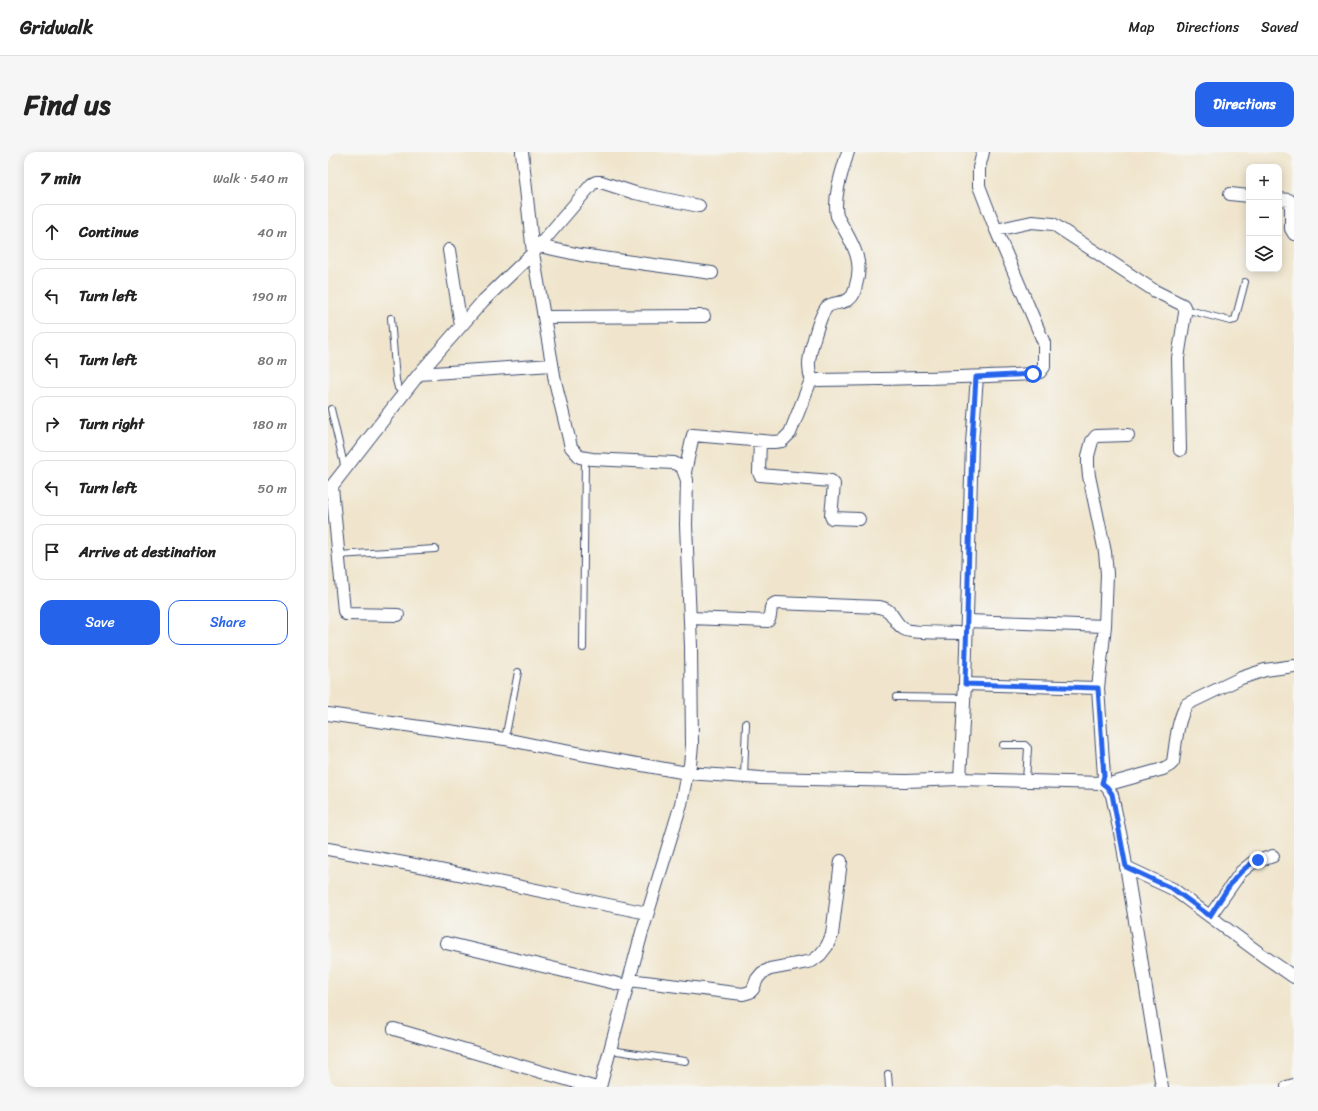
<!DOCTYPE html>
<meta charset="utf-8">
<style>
:root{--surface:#fff;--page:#f6f6f6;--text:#222;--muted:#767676;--line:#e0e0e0;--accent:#2563eb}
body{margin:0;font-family:Sriracha,sans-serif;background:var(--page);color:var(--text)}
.controls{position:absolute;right:12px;top:12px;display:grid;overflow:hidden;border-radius:8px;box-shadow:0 2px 10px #0003}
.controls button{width:36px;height:36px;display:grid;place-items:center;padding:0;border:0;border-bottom:1px solid var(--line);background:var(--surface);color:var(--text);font:20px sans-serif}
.stop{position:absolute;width:12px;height:12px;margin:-9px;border:3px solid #2563eb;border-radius:50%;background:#fff}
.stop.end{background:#2563eb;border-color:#fff;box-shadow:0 1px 4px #0008}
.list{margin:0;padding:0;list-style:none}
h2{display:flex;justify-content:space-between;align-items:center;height:52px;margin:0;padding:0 16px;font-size:17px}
h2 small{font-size:13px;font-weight:400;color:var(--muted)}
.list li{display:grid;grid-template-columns:26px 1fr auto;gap:12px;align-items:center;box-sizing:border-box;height:56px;margin:0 8px 8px;padding:0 8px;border:1px solid var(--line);border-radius:12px}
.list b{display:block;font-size:15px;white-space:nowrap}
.list em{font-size:13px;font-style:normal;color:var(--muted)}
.actions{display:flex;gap:8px;padding:12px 16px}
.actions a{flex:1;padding:9px 0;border:1px solid var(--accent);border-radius:12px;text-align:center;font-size:14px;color:var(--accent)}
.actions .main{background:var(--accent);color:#fff}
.icon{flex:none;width:22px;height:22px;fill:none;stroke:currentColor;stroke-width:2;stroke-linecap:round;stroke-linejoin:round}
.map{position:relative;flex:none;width:966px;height:935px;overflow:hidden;border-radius:12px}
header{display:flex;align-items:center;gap:24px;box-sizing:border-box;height:56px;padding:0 20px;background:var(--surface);border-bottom:1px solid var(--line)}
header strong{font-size:19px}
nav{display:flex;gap:22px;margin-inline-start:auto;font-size:14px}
.intro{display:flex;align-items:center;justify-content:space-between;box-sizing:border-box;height:96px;padding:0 24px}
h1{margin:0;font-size:28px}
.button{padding:10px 18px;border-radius:12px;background:var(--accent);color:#fff;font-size:14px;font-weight:700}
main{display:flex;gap:24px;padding:0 24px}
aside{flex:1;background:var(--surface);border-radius:12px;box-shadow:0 2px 10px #0003}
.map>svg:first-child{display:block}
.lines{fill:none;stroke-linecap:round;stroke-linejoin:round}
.lane-casing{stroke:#3b4a6e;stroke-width:8}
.street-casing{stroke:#3b4a6e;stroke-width:14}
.lane{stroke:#fff;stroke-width:6}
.street{stroke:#fff;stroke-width:12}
.route{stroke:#2563eb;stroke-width:5}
</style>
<header>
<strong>Gridwalk</strong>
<nav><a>Map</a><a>Directions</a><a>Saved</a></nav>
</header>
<div class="intro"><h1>Find us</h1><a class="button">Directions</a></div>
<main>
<aside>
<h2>7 min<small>Walk · 540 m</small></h2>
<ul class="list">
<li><svg class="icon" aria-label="ahead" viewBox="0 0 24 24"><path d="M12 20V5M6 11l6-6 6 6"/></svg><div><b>Continue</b></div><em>40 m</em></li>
<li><svg class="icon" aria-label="left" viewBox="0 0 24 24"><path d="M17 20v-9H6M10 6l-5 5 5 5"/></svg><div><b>Turn left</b></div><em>190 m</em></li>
<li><svg class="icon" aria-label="left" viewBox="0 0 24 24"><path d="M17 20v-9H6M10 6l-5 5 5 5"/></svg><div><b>Turn left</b></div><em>80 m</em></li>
<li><svg class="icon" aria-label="right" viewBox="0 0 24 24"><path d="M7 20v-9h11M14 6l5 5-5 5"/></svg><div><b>Turn right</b></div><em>180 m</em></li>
<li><svg class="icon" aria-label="left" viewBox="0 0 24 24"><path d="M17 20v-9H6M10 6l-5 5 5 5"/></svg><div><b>Turn left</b></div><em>50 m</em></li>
<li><svg class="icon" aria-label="arrive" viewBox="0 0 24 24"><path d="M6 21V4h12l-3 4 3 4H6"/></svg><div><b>Arrive at destination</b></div></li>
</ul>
<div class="actions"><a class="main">Save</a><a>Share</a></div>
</aside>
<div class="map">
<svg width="966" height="935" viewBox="0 0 966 935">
<rect width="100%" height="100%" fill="#f6f6f2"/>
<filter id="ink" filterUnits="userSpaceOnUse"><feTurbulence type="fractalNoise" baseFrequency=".025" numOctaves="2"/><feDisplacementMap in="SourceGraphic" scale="8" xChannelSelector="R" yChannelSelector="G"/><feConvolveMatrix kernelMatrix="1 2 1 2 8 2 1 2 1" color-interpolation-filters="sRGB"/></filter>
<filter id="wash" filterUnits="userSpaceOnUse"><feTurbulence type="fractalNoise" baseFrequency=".012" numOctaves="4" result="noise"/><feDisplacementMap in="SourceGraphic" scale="16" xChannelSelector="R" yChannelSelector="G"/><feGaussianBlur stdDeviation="0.9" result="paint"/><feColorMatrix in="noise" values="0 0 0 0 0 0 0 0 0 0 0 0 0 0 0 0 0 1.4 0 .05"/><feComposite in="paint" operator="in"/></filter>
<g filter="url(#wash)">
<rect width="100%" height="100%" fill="#f0e5cc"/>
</g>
<g filter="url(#ink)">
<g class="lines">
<defs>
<path id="lane" d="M857,157L902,169L907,168L917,130
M63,166L68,228L70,236L76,241
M3,257L17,317
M10,403L107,397
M255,496L257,306
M568,545L636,546
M177,587L190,520
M675,593H697L700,596L698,629
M416,625L418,571
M282,898L357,909
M560,922L561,935"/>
<path id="street" d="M194,0L205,101L227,229L243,295L252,305L264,307L346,311L354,315L359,328L358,373L363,494L364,593L362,613L359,621L353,652L314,780L272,935
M902,42L921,44
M951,47L961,48L963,50V77L966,82
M668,78L704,70L725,72L827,139L855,153L857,157V161L850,206L852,298
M211,94L253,103L384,121
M121,98L133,174
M216,165L376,164
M91,222L224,213
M484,229C482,224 481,219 481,214C480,204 492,162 499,155C504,150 515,152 521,147C526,144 527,138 528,133C537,106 521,87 509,64C505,45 514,19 520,0
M432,289L431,320L432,323L503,329L506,332L503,364L504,366L531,367
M357,320L365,283L446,290L454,289L462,281L481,233L484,229L489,228C561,227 633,226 705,222L712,220L716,215V191L668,78L651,34V16L655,0
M4,335L16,459L18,462L70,463
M0,339L91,222L155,149L205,101L264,32L268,30H273L307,41L371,54
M362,466L440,469C445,462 439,454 448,451L551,455C567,458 564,470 576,477C585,482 626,480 638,481
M639,469L777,474
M637,532L770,536
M0,562L177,587L225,597L359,621L433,626L578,629L632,627L774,631L779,635L784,643L795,695L834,935
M632,627L637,532L644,291L649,225
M774,631L776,624L770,536L777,474L779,422L777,400L761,324L760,314V304L764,289L768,284L800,283
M779,635L785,631L835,617L842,613L845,610C848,590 849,569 859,552L913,526L937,518L966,514
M0,697L92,714L319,761
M798,715L845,737L934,803L966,825
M882,764L913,720L924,711L945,704
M118,791L299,834
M301,828L415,842L422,840L425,837L429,827L434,821L442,817L474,811L484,809L492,803L499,794L504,783L513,709
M66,877L265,935
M959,935L966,933"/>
</defs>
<use href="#lane" class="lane-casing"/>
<use href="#street" class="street-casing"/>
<use href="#lane" class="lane"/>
<use href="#street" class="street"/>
</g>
</g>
<g class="lines" filter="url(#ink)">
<path class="route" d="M705,222L648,225L644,291L637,532L770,536L776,624L774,631L779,635L784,642L798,715L845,737L882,764C895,745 907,718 930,708"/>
</g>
</svg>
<div class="controls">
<button>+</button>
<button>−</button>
<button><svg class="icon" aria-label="layers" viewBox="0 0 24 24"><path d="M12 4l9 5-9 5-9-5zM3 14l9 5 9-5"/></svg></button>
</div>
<div class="stop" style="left:705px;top:222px"></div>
<div class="stop end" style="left:930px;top:708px"></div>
</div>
</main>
